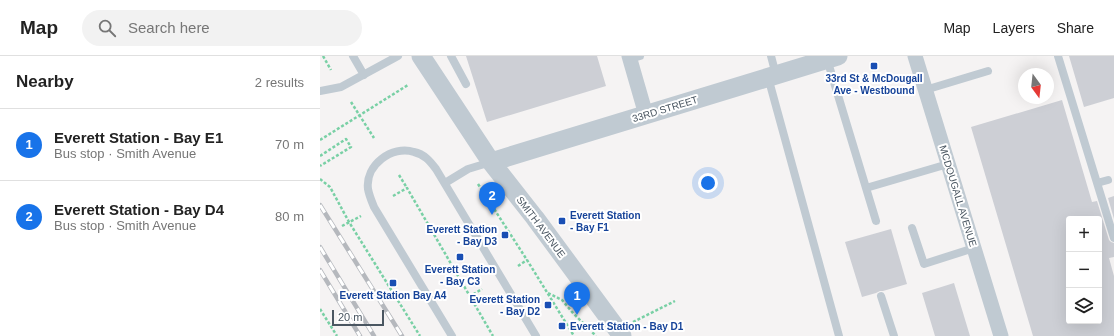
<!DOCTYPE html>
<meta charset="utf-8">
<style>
:root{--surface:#fff;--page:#f2f2f2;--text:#222;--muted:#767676;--line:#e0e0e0;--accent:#1873e9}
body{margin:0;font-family:Arial,sans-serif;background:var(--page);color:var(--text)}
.controls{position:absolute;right:12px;bottom:12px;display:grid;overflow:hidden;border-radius:4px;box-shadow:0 4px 16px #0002}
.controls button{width:36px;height:36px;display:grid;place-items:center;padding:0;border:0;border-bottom:1px solid var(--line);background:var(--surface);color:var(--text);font:20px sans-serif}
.compass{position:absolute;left:698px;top:12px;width:36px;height:36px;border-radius:50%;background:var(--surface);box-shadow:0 4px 16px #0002;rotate:165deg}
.scale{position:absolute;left:12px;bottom:10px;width:52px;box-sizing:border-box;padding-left:4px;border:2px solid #4a5661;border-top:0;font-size:11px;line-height:14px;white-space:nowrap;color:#4a5661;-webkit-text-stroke:3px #fff;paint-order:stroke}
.you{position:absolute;left:388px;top:127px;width:14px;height:14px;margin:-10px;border:3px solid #fff;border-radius:50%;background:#1a73e8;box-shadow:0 0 0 6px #1a73e833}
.badge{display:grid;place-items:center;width:26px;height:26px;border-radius:50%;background:var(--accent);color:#fff;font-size:13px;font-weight:700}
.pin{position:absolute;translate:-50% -33px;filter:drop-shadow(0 1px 2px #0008)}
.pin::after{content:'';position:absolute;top:21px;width:14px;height:12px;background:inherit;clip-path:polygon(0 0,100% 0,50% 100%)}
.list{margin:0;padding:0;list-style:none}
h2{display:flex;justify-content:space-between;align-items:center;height:52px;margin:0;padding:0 16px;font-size:17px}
h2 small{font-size:13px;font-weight:400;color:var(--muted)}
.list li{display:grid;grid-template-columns:26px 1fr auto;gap:12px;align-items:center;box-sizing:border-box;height:72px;padding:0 16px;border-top:1px solid var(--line)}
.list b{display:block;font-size:15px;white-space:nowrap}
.list p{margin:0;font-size:13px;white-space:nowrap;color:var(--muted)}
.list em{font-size:13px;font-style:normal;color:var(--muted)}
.icon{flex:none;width:22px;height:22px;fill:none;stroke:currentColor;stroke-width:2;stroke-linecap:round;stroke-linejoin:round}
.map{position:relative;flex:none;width:794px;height:280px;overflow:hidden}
header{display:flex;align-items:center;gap:24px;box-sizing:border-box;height:56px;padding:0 20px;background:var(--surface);border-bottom:1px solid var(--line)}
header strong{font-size:19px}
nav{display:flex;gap:22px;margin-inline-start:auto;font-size:14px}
.search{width:280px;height:36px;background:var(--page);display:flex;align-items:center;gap:10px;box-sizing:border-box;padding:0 14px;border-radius:22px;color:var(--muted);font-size:15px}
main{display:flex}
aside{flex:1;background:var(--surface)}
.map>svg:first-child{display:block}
.building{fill:#cdcfd5;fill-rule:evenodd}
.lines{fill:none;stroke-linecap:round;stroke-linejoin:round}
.path{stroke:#79d0a5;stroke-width:2.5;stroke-dasharray:3 2;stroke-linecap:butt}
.service{stroke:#c0cad2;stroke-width:8}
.minor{stroke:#c0cad2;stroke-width:15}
.tertiary{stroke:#c0cad2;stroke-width:19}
.rail-casing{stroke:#b5b8bd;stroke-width:4.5}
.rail{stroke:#fff;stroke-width:3;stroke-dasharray:9;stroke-linecap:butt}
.transit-dot{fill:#1a4fb4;stroke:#fff;stroke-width:1.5}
.labels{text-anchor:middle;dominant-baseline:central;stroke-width:4;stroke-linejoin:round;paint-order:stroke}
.transit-label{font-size:10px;font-weight:bold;fill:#164399;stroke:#fff}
.street-label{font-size:10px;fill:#4a5661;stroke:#fff}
</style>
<header>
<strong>Map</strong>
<div class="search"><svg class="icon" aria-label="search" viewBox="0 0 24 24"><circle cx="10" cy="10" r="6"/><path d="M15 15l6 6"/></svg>Search here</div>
<nav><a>Map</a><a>Layers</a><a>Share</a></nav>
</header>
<main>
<aside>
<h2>Nearby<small>2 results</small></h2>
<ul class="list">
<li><span class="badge">1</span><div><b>Everett Station - Bay E1</b><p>Bus stop · Smith Avenue</p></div><em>70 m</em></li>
<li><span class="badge">2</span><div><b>Everett Station - Bay D4</b><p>Bus stop · Smith Avenue</p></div><em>80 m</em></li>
</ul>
</aside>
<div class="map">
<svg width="794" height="280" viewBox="0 0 794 280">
<rect width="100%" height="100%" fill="#f5f3f3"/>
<path class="building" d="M146,0H277L286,30L167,66Z
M749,0H794V42L764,51Z
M742,44L772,146L777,145L789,184L791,186L794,187V201L789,202L794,220V280H713L651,71ZM749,163H779V265H749Z
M794,140V163L788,142Z
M571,173L587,228L563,235H560L556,237L542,241L525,186Z
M634,227L650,280H615L602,237Z"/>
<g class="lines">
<path class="path" d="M3,0L11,14
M31,46L54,82
M0,84L88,29
M0,100L26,83L31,91L0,110
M79,119L87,132
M0,123L10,131L29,166L100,280
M158,128L207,204L254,280
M73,140L87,132L173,280
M22,170L41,160
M198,210L207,204
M228,237L242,244L252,256L276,280
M149,241L162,233
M0,253L17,280
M313,266L355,245"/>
<path class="service" d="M33,0L44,19
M131,0L146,28
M451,0L456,19
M738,0L794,182
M310,3L320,0
M507,3L556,165
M448,21L519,280
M605,34L668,15
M0,35L21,31L78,0
M125,127L148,113L171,106
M777,127L788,124
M546,132L628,108
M592,172L604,208L654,192
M561,240L574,280
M132,280L54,151C52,146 49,139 48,133C45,109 72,89 94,96C104,98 110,105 116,113L216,280"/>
<path class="minor" d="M309,0L326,59
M595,0L681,280"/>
<path class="tertiary" d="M101,0L171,106L215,162L302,280
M171,106L518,0"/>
<defs>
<path id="rail" d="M0,149L82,280
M0,191L54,280
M0,214L40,280"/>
</defs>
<use href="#rail" class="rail-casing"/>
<use href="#rail" class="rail"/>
</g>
<g class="transit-dot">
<rect x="550" y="6" width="8" height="8" rx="2"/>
<rect x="238" y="161" width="8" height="8" rx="2"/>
<rect x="181" y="175" width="8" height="8" rx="2"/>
<rect x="136" y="197" width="8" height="8" rx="2"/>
<rect x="69" y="223" width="8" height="8" rx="2"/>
<rect x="224" y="245" width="8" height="8" rx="2"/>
<rect x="238" y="266" width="8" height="8" rx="2"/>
</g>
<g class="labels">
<g class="transit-label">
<text x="554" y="22">33rd St &amp; McDougall<tspan x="554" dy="12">Ave - Westbound</tspan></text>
<text x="250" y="159" text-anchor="start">Everett Station<tspan x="250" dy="12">- Bay F1</tspan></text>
<text x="177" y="173" text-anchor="end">Everett Station<tspan x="177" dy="12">- Bay D3</tspan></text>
<text x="140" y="213">Everett Station<tspan x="140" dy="12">- Bay C3</tspan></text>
<text x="73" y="239">Everett Station Bay A4</text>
<text x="220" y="243" text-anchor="end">Everett Station<tspan x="220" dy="12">- Bay D2</tspan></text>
<text x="250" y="270" text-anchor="start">Everett Station - Bay D1</text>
</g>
<g class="street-label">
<text transform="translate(345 53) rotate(-17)">33RD STREET</text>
<text transform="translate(638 140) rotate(73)">MCDOUGALL AVENUE</text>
<text transform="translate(221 171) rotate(53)">SMITH AVENUE</text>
</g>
</g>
</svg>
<div class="controls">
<button>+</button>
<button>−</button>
<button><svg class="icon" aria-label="layers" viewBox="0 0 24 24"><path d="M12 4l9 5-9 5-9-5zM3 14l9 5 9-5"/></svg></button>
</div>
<svg class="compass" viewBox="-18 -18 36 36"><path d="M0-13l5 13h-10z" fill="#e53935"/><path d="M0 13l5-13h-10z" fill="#767676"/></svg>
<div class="scale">20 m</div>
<div class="you"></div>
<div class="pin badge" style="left:257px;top:259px">1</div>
<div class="pin badge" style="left:172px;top:159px">2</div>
</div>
</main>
